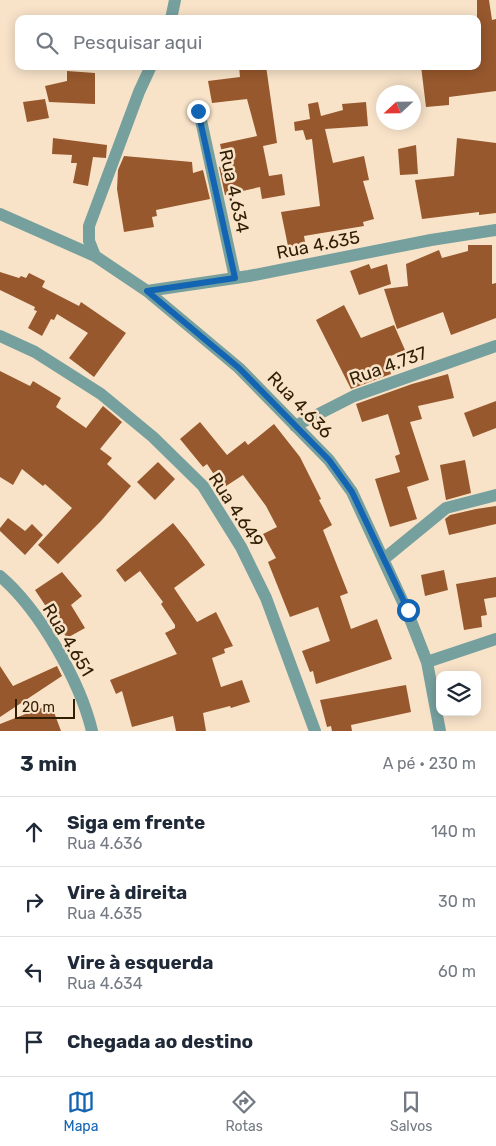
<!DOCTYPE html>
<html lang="pt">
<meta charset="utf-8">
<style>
:root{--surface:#fff;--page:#f2f2f3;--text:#1f2937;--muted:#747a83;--line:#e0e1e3;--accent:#1364b2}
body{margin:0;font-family:Rubik,sans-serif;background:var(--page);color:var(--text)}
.controls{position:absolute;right:15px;bottom:15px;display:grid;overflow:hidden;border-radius:10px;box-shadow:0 2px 12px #0003}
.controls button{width:45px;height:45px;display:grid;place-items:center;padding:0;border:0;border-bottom:1px solid var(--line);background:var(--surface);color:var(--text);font:25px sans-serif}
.compass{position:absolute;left:376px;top:85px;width:45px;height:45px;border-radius:50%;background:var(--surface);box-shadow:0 2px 12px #0003;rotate:248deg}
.scale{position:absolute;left:15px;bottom:12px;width:60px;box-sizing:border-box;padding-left:5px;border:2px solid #311e02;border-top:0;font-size:14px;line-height:18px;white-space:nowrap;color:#311e02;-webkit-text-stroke:4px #f8e3c9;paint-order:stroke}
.stop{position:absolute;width:15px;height:15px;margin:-11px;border:4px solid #1364b2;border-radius:50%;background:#fff}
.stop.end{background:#1364b2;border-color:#fff;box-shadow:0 1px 5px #0008}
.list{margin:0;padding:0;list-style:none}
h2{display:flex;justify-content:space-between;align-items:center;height:65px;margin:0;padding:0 20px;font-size:21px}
h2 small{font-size:16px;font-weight:400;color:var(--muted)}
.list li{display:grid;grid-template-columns:32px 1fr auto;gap:15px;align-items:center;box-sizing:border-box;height:70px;padding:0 20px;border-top:1px solid var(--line)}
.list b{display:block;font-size:19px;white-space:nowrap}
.list p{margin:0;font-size:16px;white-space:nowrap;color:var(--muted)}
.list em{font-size:16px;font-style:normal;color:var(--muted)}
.icon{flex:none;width:28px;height:28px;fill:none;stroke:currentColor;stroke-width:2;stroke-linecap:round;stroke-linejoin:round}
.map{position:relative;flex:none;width:496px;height:731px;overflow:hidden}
.search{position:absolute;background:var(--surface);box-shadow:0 2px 12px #0003;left:15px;right:15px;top:15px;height:55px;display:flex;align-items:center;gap:12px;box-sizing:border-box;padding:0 18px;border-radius:10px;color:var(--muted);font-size:19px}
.sheet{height:345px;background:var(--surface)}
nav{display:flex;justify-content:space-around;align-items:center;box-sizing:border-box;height:70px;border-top:1px solid var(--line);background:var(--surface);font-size:14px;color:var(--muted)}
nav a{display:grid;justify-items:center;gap:2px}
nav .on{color:var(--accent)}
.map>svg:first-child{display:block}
.building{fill:#97582d}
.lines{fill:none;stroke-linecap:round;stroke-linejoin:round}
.street{stroke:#76a09e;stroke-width:12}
.route{stroke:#1364b2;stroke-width:6}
.labels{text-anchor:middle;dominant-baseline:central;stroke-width:5;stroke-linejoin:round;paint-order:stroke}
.street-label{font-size:18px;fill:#311e02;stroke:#f8e3c9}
</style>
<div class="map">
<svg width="496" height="731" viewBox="0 0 496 731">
<rect width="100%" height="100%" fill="#f8e3c9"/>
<path class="building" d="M477,0H489L492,20L496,19V91L449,97V105L426,107L421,66H477Z
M239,66H266L277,143L263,146L269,176L282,174L285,195L262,199L260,187L225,195L219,167L225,165L220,144L257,136L247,99L212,103L208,81L240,77Z
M67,71L95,73V104L49,102L45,86L67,81Z
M45,99L49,118L27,122L23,102Z
M318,102L321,116L343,110L342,104L366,102L368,126L325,129L333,163L364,156L369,180L363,181L374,219L363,222L364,226L304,236L306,248L289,251L281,212L320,206L312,139L306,140L303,130L295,131L294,122L310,119L308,104Z
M53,138L107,145L106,158L93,157L88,186L73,183L77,163H71L72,155L52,154Z
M457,138L496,143V213L479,215V212L422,219L415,180L454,176Z
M416,145L418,174L400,175L398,149Z
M124,156L192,162L193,173L203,170L210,199L156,210L157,216L152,217L154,227L124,232L117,189L118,170Z
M468,245H492V284L496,283V318L451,335L443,312L397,329L384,289L408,286L406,264L439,250L442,258L468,251Z
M369,264L371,269L387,264L391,284L359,295L350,271Z
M0,272L19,278L21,276L26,278L29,273L45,281L42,287L79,306L81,302L126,333L94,377L69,358L88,333L57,314L54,320L51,319L42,336L28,328L37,311L34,310L35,307L0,290Z
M344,305L361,338L394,325L405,350L386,358L391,374L351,389L316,320Z
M0,371L30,386L33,381L61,398L56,407L86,428L103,406L122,422L100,449L112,458L107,464L131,486L101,521L58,564L38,545L72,508L45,484L43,486L22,469L13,485L0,477Z
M448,374L454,398L418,406L422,419L410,422L429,480L407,487L417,519L390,527L375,479L400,472L395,456L400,454L388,414L362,422L356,404L412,384Z
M496,401V428L473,437L464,413Z
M200,422L227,455L245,441L248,445L274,424L300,457L321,499L319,500L332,525L323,530L348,593L340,596L351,629L377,619L392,659L316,684L313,671L310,672L302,651L330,641L318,607L290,617L268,562L276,558L263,534L277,527L266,506L243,475L223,488L207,464L203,467L180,439Z
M465,460L471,493L446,500L440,465Z
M158,462L175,479L155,500L137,482Z
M496,506V524L449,535L445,519L450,515L476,509Z
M8,518L25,531L32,524L43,535L25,555L0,531V528Z
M173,523L187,540L205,565L174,588L197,622L216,612L233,646L224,649L225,653L212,658L221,687L242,680L250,702L231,708L230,706L203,713L206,731H176L173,716L132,727L122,691L116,694L110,680L177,654L165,633L175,628V625L161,604L163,602L140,571L125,582L116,570Z
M444,570L448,590L425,596L421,575Z
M62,572L82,596L71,605L85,628L67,638L35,590Z
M496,577V597L484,599L487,615L481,616L482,627L464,630L456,584Z
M0,666L13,686L57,666L62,676L0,717Z
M406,685L411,712L351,725L352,731H332L331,726L327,727L320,700Z
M51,704L61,731H0V724Z"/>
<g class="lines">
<path class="street" d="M171,19L175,0
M199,111L235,278
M0,214L95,256L147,291L239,368L329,460L352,492L407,611L427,662L440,731
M95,256L89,241V226L139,92L151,66
M147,291L249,276L431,240L496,230
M0,336L35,352L101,394L153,437L203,486L241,547L266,598L315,731
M295,426L354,396L496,346
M385,558L446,508L496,495
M0,576C39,609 80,681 92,731
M427,662L496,639"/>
</g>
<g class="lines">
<path class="route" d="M198,111L235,278L147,291L239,368L329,460L352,492L408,610"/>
</g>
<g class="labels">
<g class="street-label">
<text transform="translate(234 191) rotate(78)">Rua 4.634</text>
<text transform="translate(318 245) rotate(-11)">Rua 4.635</text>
<text transform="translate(388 366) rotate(-20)">Rua 4.737</text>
<text transform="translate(300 405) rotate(46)">Rua 4.636</text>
<text transform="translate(236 510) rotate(57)">Rua 4.649</text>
<text transform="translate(68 640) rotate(59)">Rua 4.651</text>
</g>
</g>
</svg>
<div class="controls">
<button><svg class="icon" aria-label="layers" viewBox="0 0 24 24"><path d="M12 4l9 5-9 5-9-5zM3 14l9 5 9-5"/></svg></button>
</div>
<svg class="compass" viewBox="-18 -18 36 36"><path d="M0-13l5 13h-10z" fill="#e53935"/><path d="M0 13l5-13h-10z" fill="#747a83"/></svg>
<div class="scale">20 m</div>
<div class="stop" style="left:408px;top:610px"></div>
<div class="stop end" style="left:198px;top:111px"></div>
<div class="search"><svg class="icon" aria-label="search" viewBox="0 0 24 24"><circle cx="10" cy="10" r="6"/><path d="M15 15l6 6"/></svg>Pesquisar aqui</div>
</div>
<section class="sheet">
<h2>3 min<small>A pé · 230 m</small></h2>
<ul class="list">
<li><svg class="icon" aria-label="ahead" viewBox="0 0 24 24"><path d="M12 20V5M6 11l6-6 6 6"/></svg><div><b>Siga em frente</b><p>Rua 4.636</p></div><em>140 m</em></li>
<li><svg class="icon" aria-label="right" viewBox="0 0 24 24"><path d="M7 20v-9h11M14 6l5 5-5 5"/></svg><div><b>Vire à direita</b><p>Rua 4.635</p></div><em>30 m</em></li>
<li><svg class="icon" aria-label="left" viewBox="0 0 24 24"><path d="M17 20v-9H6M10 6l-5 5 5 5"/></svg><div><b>Vire à esquerda</b><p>Rua 4.634</p></div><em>60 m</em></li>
<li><svg class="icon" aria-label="arrive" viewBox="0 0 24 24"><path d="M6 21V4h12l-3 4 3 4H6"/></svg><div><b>Chegada ao destino</b></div></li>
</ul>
</section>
<nav>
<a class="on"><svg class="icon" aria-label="map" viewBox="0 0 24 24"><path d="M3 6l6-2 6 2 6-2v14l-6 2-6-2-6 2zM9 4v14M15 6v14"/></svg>Mapa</a>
<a><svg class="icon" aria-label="directions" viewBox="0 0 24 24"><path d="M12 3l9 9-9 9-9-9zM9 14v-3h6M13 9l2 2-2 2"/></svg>Rotas</a>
<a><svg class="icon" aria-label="saved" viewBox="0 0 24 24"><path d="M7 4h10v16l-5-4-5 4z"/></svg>Salvos</a>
</nav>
